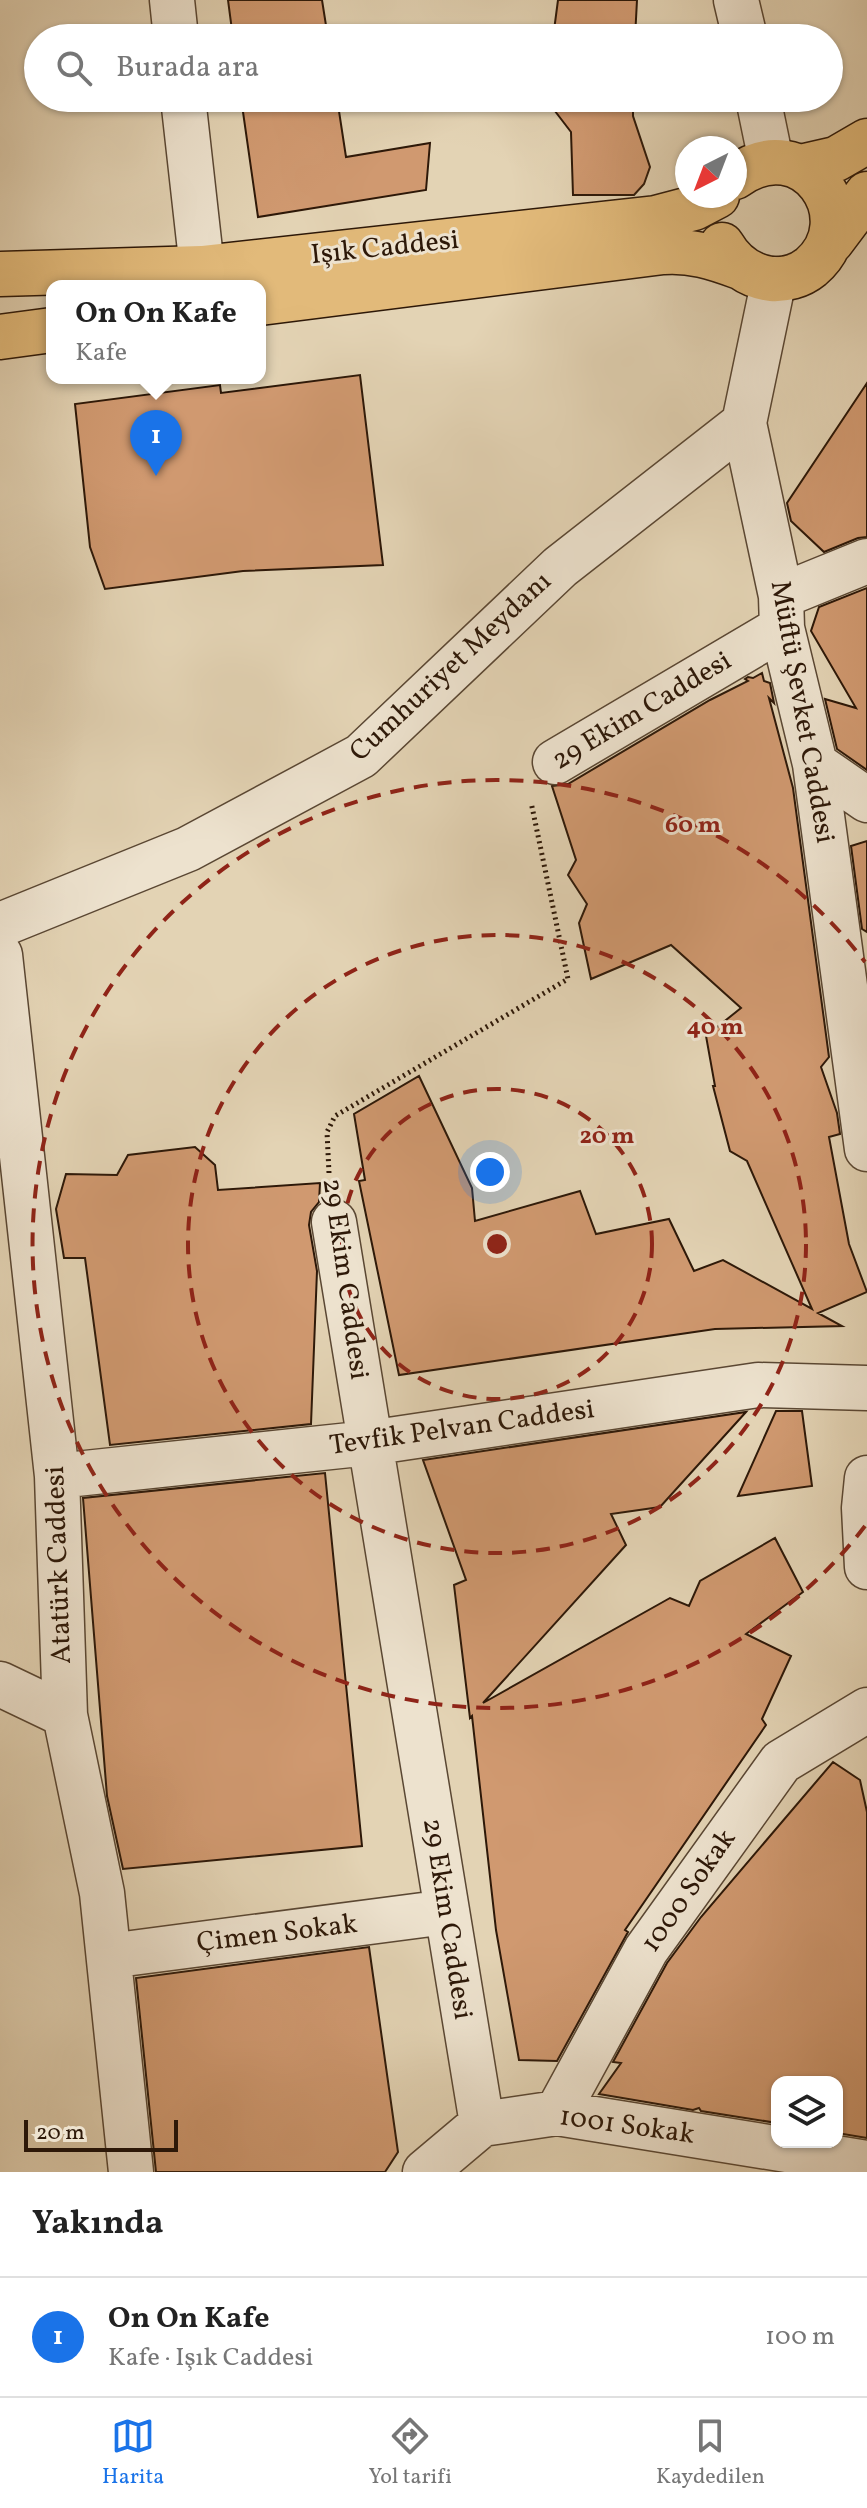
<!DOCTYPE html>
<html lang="tr">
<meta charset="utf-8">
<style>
:root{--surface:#fff;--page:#f2f2f2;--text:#222;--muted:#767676;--line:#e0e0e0;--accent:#1a73e8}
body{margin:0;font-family:Vollkorn,serif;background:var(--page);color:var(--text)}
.controls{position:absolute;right:24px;bottom:24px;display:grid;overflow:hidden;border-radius:16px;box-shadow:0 2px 6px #0004}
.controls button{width:72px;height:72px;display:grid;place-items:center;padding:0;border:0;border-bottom:2px solid var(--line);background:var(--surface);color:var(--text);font:40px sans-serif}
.compass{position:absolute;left:675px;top:136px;width:72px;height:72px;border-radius:50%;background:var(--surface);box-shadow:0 2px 6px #0004;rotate:222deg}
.scale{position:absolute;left:24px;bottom:20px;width:154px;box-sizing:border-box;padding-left:8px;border:4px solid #2d1808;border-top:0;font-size:22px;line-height:28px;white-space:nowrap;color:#2d1808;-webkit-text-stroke:6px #ede2ce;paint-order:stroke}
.you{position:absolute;left:490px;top:1172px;width:28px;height:28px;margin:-20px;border:6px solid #fff;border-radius:50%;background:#1a73e8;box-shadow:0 0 0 12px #1a73e833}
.badge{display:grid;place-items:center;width:52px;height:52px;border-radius:50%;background:var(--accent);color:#fff;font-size:26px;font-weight:700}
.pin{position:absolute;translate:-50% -66px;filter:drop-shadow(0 2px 4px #0008)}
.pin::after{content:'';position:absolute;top:42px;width:28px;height:24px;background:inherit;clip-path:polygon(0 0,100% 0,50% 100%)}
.popup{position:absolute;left:46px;top:280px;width:220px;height:104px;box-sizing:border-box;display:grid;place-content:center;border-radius:16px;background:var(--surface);filter:drop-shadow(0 2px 6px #0005);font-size:26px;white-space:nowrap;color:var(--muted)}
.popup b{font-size:30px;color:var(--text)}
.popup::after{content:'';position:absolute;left:50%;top:100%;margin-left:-16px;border:16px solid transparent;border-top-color:var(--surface)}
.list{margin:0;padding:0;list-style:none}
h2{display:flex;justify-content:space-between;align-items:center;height:104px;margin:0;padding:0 32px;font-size:34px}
h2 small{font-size:26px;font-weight:400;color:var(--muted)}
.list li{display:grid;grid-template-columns:52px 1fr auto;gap:24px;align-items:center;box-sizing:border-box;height:120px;padding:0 32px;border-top:2px solid var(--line)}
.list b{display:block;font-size:30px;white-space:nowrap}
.list p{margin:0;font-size:26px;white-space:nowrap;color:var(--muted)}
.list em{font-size:26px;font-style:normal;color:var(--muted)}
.icon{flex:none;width:44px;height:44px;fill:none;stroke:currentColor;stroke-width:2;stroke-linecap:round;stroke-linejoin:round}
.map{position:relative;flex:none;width:867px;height:2172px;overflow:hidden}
.search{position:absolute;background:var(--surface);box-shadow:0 2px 6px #0004;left:24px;right:24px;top:24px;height:88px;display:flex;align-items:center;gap:20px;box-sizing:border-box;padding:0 28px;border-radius:44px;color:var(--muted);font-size:30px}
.sheet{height:224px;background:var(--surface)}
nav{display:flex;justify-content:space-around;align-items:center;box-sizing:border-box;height:112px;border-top:2px solid var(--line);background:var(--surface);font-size:22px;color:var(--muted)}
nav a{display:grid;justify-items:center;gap:4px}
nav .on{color:var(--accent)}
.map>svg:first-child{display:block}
.building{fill:#d09970;stroke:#2d1808;stroke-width:2}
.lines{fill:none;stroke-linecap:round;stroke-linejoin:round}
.minor-casing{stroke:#5a4733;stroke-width:47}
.major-casing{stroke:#2d1808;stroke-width:47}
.path{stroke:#2d1808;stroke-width:5;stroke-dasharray:2 4;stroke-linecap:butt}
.minor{stroke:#ede2ce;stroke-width:44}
.major{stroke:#e2ba7a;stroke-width:44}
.ring{fill:none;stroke:#8f2418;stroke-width:4;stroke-dasharray:14 10}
.labels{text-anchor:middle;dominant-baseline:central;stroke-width:6;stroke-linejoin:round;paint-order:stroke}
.street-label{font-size:28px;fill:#2d1808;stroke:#ede2ce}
.centre{fill:#8f2418;stroke:#ede2ce;stroke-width:4}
.ring-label{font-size:24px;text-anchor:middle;font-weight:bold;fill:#8f2418;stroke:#ede2ce;stroke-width:6;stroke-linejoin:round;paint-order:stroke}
</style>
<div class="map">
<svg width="867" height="2172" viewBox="0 0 867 2172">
<rect width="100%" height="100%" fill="#e3d3b4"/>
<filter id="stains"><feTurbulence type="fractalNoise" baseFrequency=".0025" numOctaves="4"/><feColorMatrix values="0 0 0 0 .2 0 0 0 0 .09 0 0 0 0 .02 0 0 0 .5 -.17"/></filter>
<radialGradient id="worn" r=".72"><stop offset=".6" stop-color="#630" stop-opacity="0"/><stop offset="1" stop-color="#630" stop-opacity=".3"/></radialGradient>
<path class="building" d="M228,0H322L328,38H233Z
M558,0H637L635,38H553Z
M241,98H337L346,157L430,143L426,190L258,217Z
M545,98H633V116L650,167L644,184L634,195H573L571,132Z
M360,375L383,565L243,571L105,589L90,547L75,404L220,385L221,393Z
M867,383V537L858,538L824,552L791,521L787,503Z
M867,588V770L837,749L825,699L856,708L811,631L819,607Z
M762,673L764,681L770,683L774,703L769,698L793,788L829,1057L821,1067L837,1113L840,1134L829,1137L849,1244L867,1292L818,1313L842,1326L715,1329L399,1375L359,1181L365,1180L354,1114L419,1076L472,1188L475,1221L580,1191L596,1234L669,1219L694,1271L723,1260L812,1309L747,1161L730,1151L713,1086H715L706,1036L741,1008L671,945L591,979L579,923L587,904L568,875L576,860L552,786L568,784L710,700L748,681L745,679L748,677L753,678Z
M867,841V932L862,929L851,846Z
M195,1147L215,1165L218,1190L320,1183L319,1202L311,1212L309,1225L317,1271L311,1424L110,1445L85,1258H64L56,1209L66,1174L117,1175L128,1155Z
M776,1411H802L812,1486L738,1496Z
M746,1412L660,1507L611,1514L626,1545L483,1703L670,1598L689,1606L700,1581L775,1538L803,1592L746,1634L791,1656L762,1719L766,1725L625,1930L628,1932L557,2061L519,2060L496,1930L472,1716L470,1718L454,1585L466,1580L423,1460Z
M325,1473L362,1846L123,1869L107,1796L83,1498Z
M833,1762L860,1780L867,1812V2138L837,2133V2082H777V2123L701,2111L699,2108L693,2110L599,2094L621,2063L613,2062L667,1963L701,1917Z
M369,1947L398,2152L385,2172H156L136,1978Z"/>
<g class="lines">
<defs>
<path id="minor" d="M172,0L176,38
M736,0L745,38
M183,98L202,268
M758,98L771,161
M774,279L744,423L781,596L782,628L815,764L867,1149
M781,596L867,561
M555,762L782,628
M815,764L867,800
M0,925L188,849L361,756L560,567L744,423
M0,955L57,1476L65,1715L102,1893L131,2172
M334,1222L482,2124
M57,1476L369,1443L758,1385L867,1388
M867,1478L864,1508L867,1567
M0,1684L65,1715
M109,1956L446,1912
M557,2113L646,1950L781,1762L867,1710
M482,2124L557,2113L867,2163
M425,2172L482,2124"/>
<path id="major" d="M801,167L836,159L867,141
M831,242L867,194
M722,245C733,264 749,276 771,279C785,280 800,276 811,267C867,219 805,126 735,177
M0,274L202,268L656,218L694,208L717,196
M260,303L663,252C691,250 713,257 740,267
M0,337L52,330"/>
</defs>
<use href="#minor" class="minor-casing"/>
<use href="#major" class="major-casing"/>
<path class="path" d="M329,1173L327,1132L335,1116L568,979L531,802"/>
<use href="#minor" class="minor"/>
<use href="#major" class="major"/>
</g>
<g class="ring">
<circle cx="497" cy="1244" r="155"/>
<circle cx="497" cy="1244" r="309"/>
<path d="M865 1526A464 464 0 1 1 865 962"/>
</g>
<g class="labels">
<g class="street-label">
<text transform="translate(385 248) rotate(-6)">Işık Caddesi</text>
<text transform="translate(451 667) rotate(-43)">Cumhuriyet Meydanı</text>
<text transform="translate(642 711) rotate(-31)">29 Ekim Caddesi</text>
<text transform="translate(802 712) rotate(80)">Müftü Şevket Caddesi</text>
<text transform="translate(345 1279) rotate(82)">29 Ekim Caddesi</text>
<text transform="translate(462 1428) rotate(-8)">Tevfik Pelvan Caddesi</text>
<text transform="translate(59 1565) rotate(-92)">Atatürk Caddesi</text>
<text transform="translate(689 1891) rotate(-55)">1000 Sokak</text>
<text transform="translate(447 1919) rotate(81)">29 Ekim Caddesi</text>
<text transform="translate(277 1934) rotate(-7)">Çimen Sokak</text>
<text transform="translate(627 2126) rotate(8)">1001 Sokak</text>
</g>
</g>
<circle cx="497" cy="1244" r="12" class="centre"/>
<g class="ring-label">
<text x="693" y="832">60 m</text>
<text x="715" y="1034">40 m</text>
<text x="607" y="1143">20 m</text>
</g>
<rect width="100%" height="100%" filter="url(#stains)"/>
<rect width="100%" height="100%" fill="url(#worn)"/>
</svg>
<div class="controls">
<button><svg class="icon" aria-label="layers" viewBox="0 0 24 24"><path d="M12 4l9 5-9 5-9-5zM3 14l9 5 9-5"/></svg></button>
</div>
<svg class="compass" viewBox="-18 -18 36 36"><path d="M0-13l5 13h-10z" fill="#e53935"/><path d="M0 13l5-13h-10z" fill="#767676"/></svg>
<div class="scale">20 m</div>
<div class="you"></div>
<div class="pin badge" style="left:156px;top:476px">1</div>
<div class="popup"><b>On On Kafe</b>Kafe</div>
<div class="search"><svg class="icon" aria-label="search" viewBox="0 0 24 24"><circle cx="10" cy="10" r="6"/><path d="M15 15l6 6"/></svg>Burada ara</div>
</div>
<section class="sheet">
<h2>Yakında<small></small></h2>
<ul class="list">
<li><span class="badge">1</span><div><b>On On Kafe</b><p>Kafe · Işık Caddesi</p></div><em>100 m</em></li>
</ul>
</section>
<nav>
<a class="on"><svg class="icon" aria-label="map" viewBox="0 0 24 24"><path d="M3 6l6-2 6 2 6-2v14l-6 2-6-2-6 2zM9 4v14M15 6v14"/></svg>Harita</a>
<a><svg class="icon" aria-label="directions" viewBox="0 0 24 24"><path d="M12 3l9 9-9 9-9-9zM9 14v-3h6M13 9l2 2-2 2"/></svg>Yol tarifi</a>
<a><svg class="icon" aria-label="saved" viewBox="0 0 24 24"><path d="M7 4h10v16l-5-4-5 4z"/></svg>Kaydedilen</a>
</nav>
